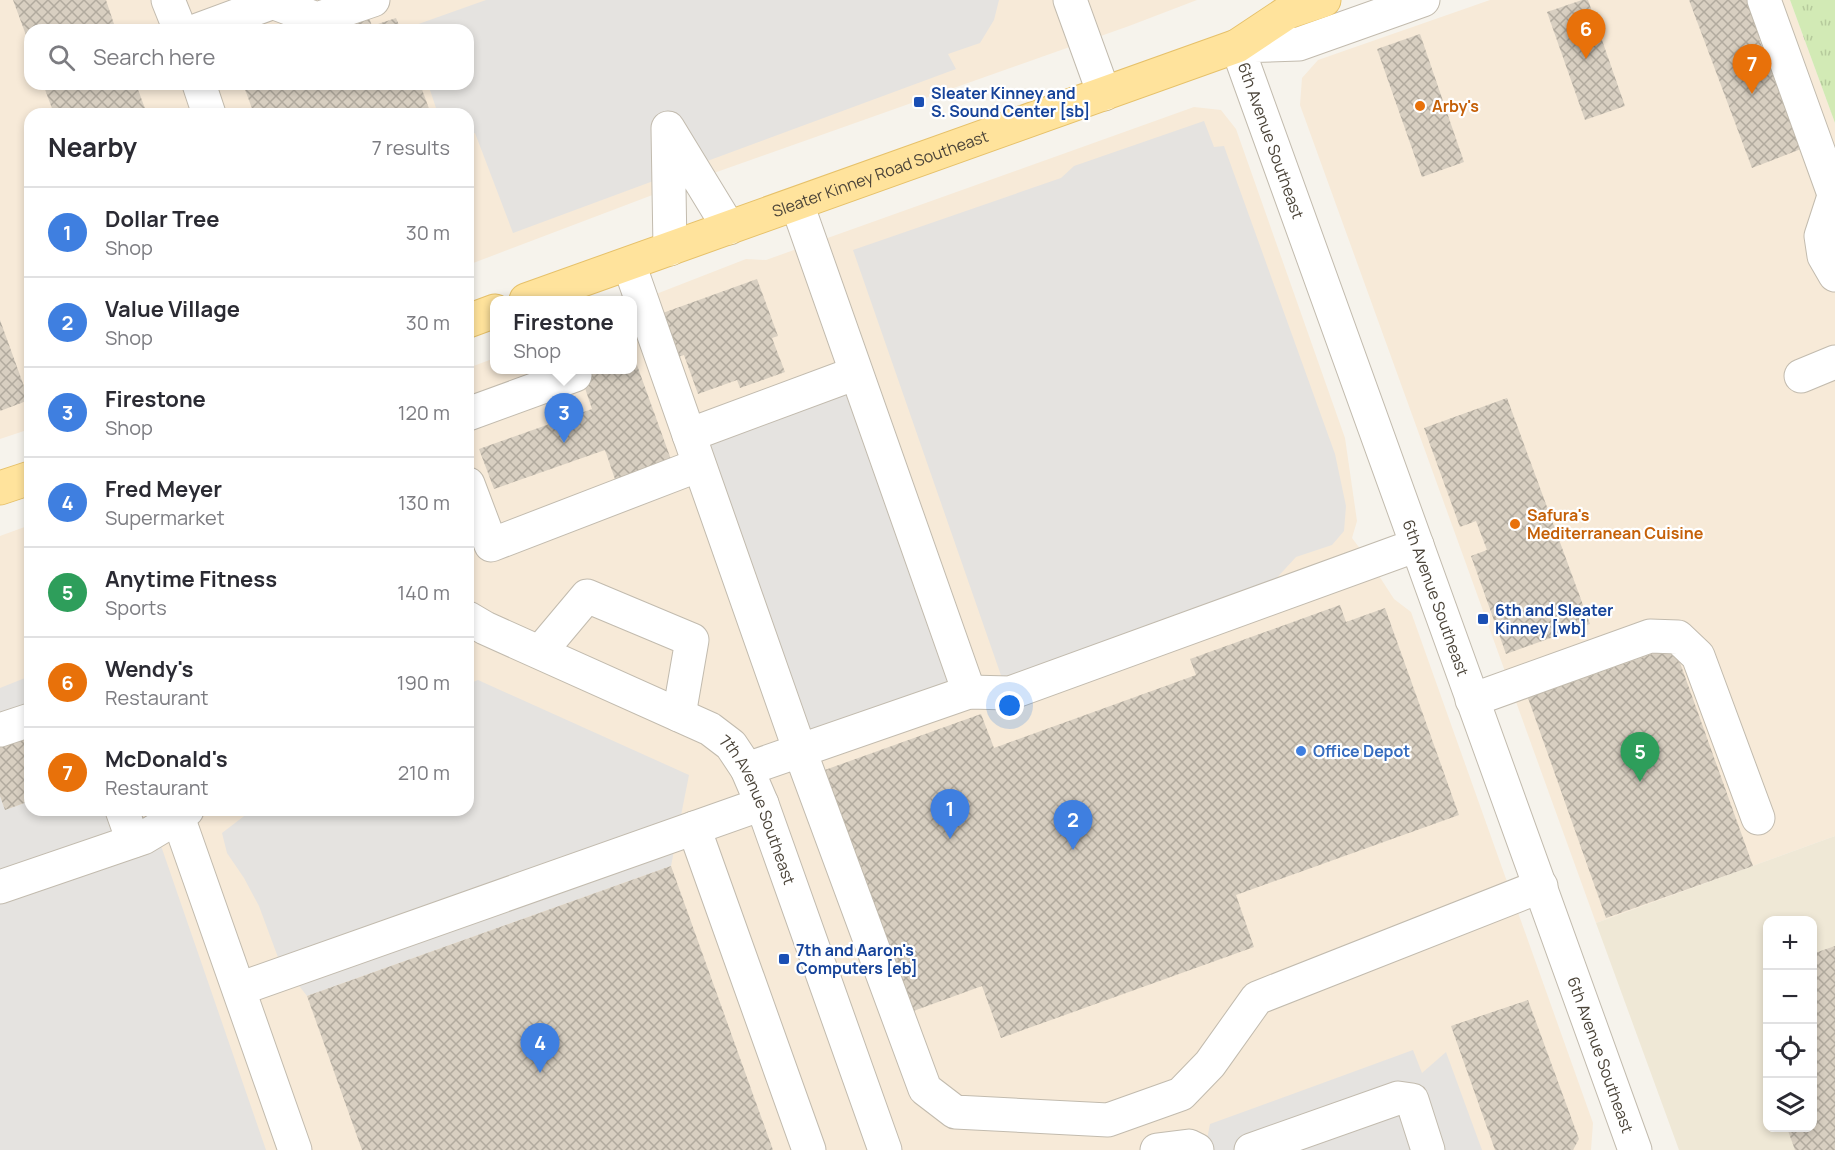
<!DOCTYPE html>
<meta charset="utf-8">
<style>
:root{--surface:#fff;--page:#f2f2f3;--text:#2b2b33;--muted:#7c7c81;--line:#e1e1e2;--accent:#fc3f1d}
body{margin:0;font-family:Manrope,sans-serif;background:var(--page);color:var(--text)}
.controls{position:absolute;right:18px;bottom:18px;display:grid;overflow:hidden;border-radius:12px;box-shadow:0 3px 9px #0003}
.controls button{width:54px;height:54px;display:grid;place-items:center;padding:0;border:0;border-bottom:2px solid var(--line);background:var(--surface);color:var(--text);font:30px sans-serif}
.you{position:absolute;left:1010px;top:706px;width:21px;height:21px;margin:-15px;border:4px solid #fff;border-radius:50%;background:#1a73e8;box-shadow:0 0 0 9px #1a73e833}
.badge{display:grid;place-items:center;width:39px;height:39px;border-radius:50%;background:var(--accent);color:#fff;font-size:20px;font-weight:700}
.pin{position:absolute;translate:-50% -50px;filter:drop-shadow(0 2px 3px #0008)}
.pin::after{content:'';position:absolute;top:32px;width:21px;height:18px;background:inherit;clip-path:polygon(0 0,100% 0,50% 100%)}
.popup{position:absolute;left:490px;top:296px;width:147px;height:78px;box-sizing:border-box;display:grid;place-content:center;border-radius:12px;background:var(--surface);filter:drop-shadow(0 2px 4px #0005);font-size:20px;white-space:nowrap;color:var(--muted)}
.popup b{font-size:22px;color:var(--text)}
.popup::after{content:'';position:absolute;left:50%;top:100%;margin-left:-12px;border:12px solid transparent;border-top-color:var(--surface)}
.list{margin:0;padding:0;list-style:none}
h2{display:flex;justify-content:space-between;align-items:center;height:78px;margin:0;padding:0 24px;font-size:26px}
h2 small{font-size:20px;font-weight:400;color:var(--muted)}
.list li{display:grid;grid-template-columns:39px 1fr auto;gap:18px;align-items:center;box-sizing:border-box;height:90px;padding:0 24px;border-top:2px solid var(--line)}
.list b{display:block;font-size:22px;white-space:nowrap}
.list p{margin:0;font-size:20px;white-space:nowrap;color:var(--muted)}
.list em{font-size:20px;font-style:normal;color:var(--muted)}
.icon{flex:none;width:33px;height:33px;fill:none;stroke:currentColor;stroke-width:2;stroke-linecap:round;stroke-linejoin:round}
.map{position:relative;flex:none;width:1835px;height:1150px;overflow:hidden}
.search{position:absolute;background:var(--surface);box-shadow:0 3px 9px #0003;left:24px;top:24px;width:450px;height:66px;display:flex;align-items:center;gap:15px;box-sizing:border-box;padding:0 21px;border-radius:18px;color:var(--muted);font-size:22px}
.panel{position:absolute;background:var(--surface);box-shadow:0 3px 9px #0003;left:24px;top:108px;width:450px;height:708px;border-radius:18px}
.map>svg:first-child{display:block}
.commercial{fill:#f7ead8;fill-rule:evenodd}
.education{fill:#efe8d6;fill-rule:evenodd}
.grass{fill:url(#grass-tufts)}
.parking{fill:#e5e3e0}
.building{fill:url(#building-cross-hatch)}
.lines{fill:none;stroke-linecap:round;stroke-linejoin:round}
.minor-casing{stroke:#c2bbae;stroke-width:35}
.major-casing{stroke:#e6c16a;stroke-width:35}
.minor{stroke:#fff;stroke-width:33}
.major{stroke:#ffe39c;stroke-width:33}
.transit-dot{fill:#1a4fb4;stroke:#fff;stroke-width:2}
.food-dot{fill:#e8710a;stroke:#fff;stroke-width:2}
.shop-dot{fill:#3f7fe0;stroke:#fff;stroke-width:2}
.labels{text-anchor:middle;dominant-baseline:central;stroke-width:4.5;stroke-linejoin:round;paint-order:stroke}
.transit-label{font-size:16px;font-weight:bold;fill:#164399;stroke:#fff;text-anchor:start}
.food-label{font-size:16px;font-weight:bold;fill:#c56008;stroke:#fff;text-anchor:start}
.street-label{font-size:16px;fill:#4b4439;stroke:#fff}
.shop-label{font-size:16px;font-weight:bold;fill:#366cbe;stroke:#fff;text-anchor:start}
</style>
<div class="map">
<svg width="1835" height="1150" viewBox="0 0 1835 1150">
<defs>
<pattern id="grass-tufts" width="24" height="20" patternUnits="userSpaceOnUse" patternTransform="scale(1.5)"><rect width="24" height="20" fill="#d2eab5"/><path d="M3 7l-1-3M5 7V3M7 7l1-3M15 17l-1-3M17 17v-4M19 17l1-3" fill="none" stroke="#b6ca9c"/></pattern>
<pattern id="building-cross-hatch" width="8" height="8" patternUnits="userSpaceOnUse" patternTransform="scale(1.5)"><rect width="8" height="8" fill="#d8cfc1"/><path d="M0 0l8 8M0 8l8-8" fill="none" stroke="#b1aa9e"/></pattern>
</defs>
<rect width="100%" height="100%" fill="#f6f3ec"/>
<path class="commercial" d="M0,0H1197L1129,26L663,191L468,265V114H30V429L0,439ZM30,30H468V84H30Z
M1490,0H1790L1835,123V836L1596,923L1300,105L1302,78L1318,60Z
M1194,107L1221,110L1236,129L1345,438L1357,521L1352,538L1370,562L1394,599L1411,612L1593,1123L1591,1150H0V536L30,525V810H468V368L495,358V370H633V303L746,259L766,260Z"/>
<path class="education" d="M1835,836V1150H1679L1596,923ZM1768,920H1812V1128H1768Z"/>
<path class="grass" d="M1790,0H1835V123Z"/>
<path class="parking" d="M486,0H999L994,20L980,43L948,54L956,69L513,233L475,133L468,135V114H438L428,84H468V30H411L410,27Z
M1204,121L1214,147L1224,146L1335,454L1346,506L1344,531L1332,545L1296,557L1263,593L1004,684L853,250L1061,178L1074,166Z
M838,366L951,689L809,739L696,416Z
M30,676V731L0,742V688Z
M478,680L689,775L671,866L307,996L279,960L259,906L244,878L227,853L222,833L252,810H468V684Z
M0,796L5,810L30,801V810H132L134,818H149L159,840L266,1150H0Z
M1413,1050L1422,1073L1446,1052L1482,1150H1205L1210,1124Z"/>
<path class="building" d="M13,0H106L116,30H30V46Z
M1582,0H1588L1625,106L1585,120L1547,12Z
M1689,0H1757L1769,35L1759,39L1801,149L1752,168Z
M364,3L372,26L396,18L401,30H350L344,10Z
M1420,34L1464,162L1422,177L1377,49Z
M43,84H136L147,114H54Z
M243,84H420L431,114H254Z
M757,279L778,336L772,338L785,372L740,388L737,380L698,394L684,355L675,358L660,314Z
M0,320L29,400L0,411Z
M633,354L673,465L617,485L605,450L494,489L479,449L592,409L579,370H633Z
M1507,398L1590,624L1506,654L1471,556L1487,550L1476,521L1460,527L1424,428Z
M1340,605L1346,622L1385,608L1459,815L1236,895L1254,947L1001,1038L982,986L908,1013L822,771L981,714L994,748L1196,675L1190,659Z
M1674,646L1753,866L1606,918L1528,698Z
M30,731V801L5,810L0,796V742Z
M671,866L773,1150H362L307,996Z
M1835,946V1150H1795L1787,1128H1812V1086L1817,1084L1812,1071V954Z
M1528,1000L1579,1139L1573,1150H1495L1451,1026Z"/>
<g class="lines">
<defs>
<g id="minor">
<path d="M168,0L180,30"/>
<path d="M1070,0L1104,94"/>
<path id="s1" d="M1423,0L1299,44L1237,46L1635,1150"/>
<path d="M1764,0L1835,197"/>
<path d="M272,2L317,19L373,0"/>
<path d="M198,30L279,0"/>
<path d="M199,84L209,114"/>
<path d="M1834,196L1821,236L1824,256L1835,275"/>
<path d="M797,204L969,692"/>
<path d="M670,249L668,128L729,228"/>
<path d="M629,264L800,751L925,1089L955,1112L1108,1120L1181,1094L1210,1064L1257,998L1541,886"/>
<path d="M1801,376L1835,362"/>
<path d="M468,414L575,375"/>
<path d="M689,435L856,373"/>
<path d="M468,484L491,545L699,465"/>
<path id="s2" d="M468,618L485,628L710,729L731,745L747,769L762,804L885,1150"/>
<path d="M540,652L587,596L692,640L679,715"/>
<path d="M1472,700L1650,636L1678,637L1698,656L1758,818"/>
<path d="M0,730L30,720"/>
<path d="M747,769L969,692L1010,693L1417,545"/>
<path d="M122,810L133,841"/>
<path d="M178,817L295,1150"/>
<path d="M694,828L809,1150"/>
<path d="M0,887L143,838L178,817L187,810"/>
<path d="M239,989L762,804"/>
<path d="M1157,1150L1189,1146L1197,1150"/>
<path d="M1251,1150L1398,1098L1412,1100L1428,1150"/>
</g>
<g id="major">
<path id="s3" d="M526,300L1237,46L1288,12L1324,0"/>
<path d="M468,321L495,311"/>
<path d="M0,488L30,478"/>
</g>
</defs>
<use href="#minor" class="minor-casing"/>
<use href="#major" class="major-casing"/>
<use href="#minor" class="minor"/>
<use href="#major" class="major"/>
</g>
<g class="transit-dot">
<rect x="913" y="96" width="12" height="12" rx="3"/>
<rect x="1477" y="613" width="12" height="12" rx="3"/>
<rect x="778" y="953" width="12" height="12" rx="3"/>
</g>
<g class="food-dot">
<circle cx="1420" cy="106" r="6"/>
<circle cx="1515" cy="524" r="6"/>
</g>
<circle class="shop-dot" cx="1301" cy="751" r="6"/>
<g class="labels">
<g class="transit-label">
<text x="931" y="93">Sleater Kinney and<tspan x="931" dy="18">S. Sound Center [sb]</tspan></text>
<text x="1495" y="610">6th and Sleater<tspan x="1495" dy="18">Kinney [wb]</tspan></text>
<text x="796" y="950">7th and Aaron's<tspan x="796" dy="18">Computers [eb]</tspan></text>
</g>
<g class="food-label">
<text x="1432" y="106">Arby's</text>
<text x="1527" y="515">Safura's<tspan x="1527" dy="18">Mediterranean Cuisine</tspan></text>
</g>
<g class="street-label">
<text stroke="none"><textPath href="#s1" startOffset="294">6th Avenue Southeast</textPath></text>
<text stroke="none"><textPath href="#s3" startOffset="376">Sleater Kinney Road Southeast</textPath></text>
<text stroke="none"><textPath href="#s1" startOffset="780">6th Avenue Southeast</textPath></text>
<text stroke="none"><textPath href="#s2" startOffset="363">7th Avenue Southeast</textPath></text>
<text stroke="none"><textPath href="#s1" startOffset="1266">6th Avenue Southeast</textPath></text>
</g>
<g class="shop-label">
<text x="1313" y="751">Office Depot</text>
</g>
</g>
</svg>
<div class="controls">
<button>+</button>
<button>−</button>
<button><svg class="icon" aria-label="locate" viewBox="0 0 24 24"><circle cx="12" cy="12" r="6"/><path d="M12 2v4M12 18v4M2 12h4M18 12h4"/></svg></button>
<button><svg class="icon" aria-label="layers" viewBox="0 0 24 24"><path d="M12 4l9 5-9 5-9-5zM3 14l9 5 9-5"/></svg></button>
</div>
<div class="you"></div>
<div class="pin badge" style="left:950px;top:839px;background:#3f7fe0">1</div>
<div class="pin badge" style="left:1073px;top:850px;background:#3f7fe0">2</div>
<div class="pin badge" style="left:564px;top:443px;background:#3f7fe0">3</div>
<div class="popup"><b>Firestone</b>Shop</div>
<div class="pin badge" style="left:540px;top:1073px;background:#3f7fe0">4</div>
<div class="pin badge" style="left:1640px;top:782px;background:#2e9e5b">5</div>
<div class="pin badge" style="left:1586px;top:59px;background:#e8710a">6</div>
<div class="pin badge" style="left:1752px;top:94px;background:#e8710a">7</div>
<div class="search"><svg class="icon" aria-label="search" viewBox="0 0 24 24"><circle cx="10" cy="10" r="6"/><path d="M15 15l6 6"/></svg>Search here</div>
<section class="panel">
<h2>Nearby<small>7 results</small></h2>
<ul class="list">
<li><span class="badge" style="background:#3f7fe0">1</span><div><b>Dollar Tree</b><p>Shop</p></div><em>30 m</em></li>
<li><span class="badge" style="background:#3f7fe0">2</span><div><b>Value Village</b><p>Shop</p></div><em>30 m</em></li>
<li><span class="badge" style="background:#3f7fe0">3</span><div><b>Firestone</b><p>Shop</p></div><em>120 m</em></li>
<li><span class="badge" style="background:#3f7fe0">4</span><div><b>Fred Meyer</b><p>Supermarket</p></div><em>130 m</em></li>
<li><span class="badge" style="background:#2e9e5b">5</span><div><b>Anytime Fitness</b><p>Sports</p></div><em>140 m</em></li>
<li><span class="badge" style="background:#e8710a">6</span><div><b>Wendy's</b><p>Restaurant</p></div><em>190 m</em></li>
<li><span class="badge" style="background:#e8710a">7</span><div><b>McDonald's</b><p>Restaurant</p></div><em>210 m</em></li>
</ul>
</section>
</div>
